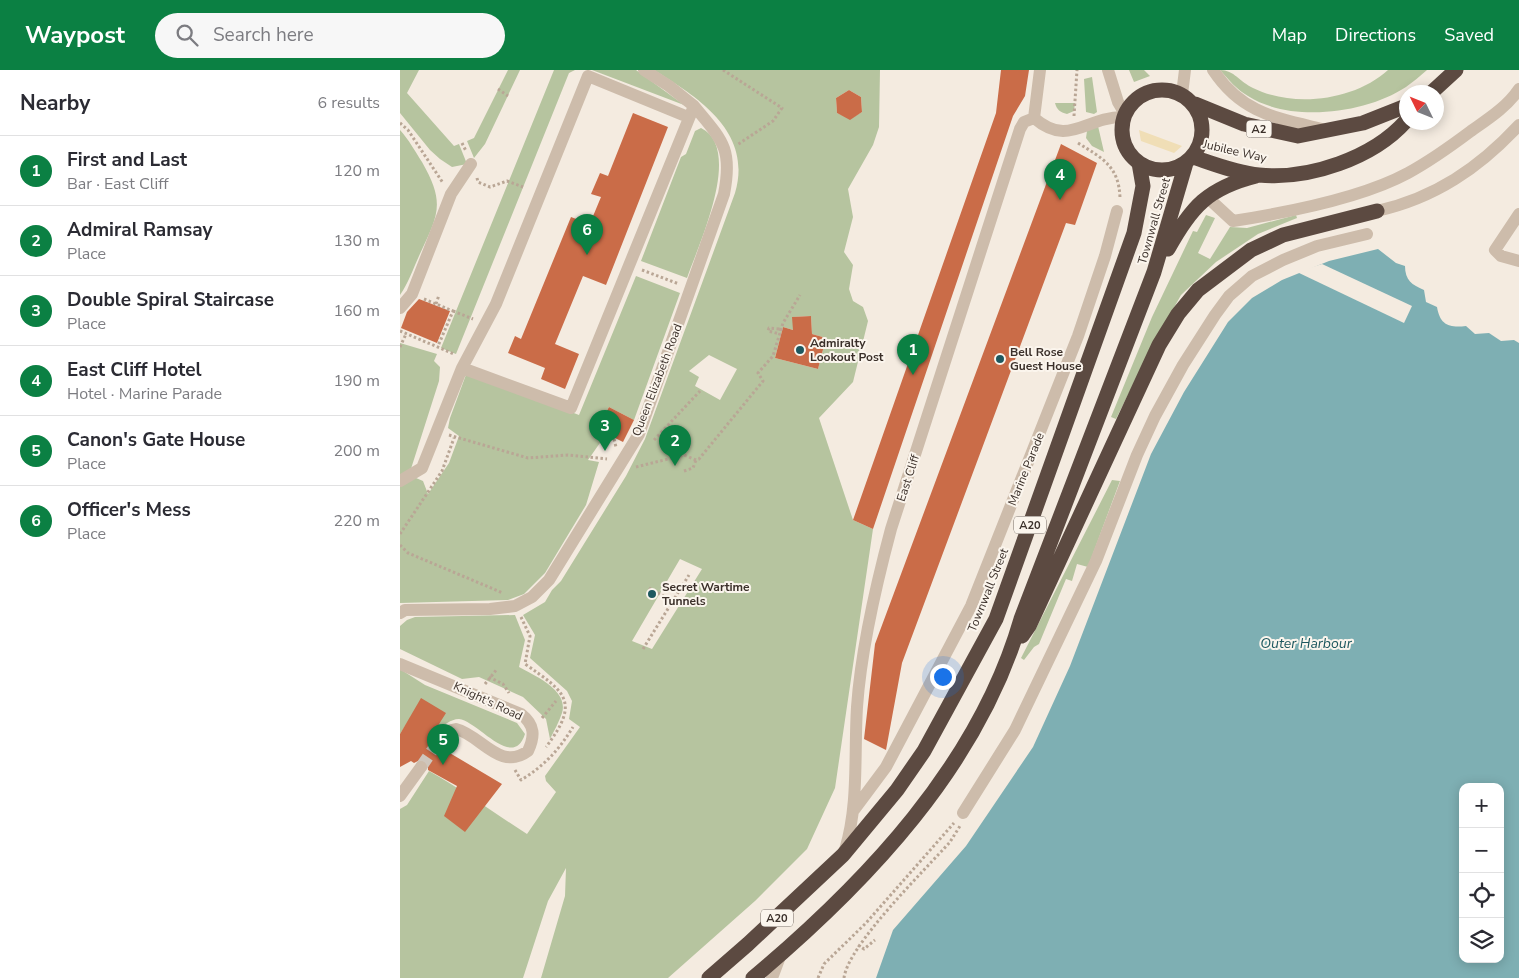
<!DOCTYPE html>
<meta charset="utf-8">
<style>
:root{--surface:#fff;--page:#f7f7f7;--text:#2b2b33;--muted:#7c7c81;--line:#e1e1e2;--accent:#0b8043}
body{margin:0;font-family:"Nunito Sans",sans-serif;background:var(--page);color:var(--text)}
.controls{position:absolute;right:15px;bottom:15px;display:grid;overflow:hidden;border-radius:10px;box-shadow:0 2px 12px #0003}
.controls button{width:45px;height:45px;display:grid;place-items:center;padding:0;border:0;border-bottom:1px solid var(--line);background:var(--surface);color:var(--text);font:25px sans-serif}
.compass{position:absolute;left:999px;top:15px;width:45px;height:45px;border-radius:50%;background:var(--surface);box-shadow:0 2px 12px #0003;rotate:313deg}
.you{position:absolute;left:542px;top:606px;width:18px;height:18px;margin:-12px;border:4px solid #fff;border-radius:50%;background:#1a73e8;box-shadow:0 0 0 8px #1a73e833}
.badge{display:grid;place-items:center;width:32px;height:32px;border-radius:50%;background:var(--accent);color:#fff;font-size:16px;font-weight:700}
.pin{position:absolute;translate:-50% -41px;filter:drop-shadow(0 1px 2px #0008)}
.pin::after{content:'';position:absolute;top:26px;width:18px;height:15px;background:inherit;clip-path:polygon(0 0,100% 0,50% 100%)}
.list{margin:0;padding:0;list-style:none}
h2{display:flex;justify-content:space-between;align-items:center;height:65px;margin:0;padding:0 20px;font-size:21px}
h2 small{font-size:16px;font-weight:400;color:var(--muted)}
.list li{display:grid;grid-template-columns:32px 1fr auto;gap:15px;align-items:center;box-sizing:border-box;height:70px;padding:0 20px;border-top:1px solid var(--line)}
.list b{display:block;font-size:19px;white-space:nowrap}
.list p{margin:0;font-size:16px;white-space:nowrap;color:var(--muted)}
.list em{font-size:16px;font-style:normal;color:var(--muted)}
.icon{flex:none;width:28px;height:28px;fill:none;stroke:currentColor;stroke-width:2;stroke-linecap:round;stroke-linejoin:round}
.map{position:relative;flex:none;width:1119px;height:908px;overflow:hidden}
header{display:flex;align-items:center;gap:30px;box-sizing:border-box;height:70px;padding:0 25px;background:var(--accent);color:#fff}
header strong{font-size:24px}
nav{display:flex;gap:28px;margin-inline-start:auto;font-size:18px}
.search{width:350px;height:45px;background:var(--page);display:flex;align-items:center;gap:12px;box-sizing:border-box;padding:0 18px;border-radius:28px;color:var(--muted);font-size:19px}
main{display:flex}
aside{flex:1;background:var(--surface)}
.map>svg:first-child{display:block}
.green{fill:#b6c49f;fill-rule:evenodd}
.sand{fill:#f0deb6}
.water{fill:#7eafb3;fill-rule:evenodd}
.pier{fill:#f4ebe0}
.building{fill:#ca6c48}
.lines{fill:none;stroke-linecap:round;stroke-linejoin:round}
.minor-tunnel{stroke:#cfc6bc;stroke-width:12;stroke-dasharray:12 6;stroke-linecap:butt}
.path{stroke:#b9a695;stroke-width:3;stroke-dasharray:2.5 2.5;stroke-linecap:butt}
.minor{stroke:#cdbcab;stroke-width:12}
.highway{stroke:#5c4a41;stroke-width:15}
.path-bridge{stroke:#b9a695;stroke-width:3;stroke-dasharray:2.5 2.5;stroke-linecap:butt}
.poi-dot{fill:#1e585f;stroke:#fbf5ed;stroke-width:2}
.labels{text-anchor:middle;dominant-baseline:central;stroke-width:4;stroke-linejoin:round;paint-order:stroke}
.shield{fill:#fbf5ed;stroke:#756b64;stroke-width:1}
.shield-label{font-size:11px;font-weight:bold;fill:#3b302a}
.street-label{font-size:12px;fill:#3b302a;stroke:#fbf5ed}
.poi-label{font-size:12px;font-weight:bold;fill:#3b302a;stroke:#fbf5ed;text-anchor:start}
.water-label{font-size:14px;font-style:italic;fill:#1e585f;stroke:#fbf5ed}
</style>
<header>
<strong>Waypost</strong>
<div class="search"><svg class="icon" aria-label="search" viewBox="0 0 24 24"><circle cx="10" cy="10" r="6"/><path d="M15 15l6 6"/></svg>Search here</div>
<nav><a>Map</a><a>Directions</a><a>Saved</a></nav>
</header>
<main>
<aside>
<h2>Nearby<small>6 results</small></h2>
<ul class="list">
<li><span class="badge">1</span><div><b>First and Last</b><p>Bar · East Cliff</p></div><em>120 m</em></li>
<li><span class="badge">2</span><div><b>Admiral Ramsay</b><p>Place</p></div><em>130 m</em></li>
<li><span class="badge">3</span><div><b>Double Spiral Staircase</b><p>Place</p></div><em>160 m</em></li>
<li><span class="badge">4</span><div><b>East Cliff Hotel</b><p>Hotel · Marine Parade</p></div><em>190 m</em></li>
<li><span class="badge">5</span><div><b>Canon's Gate House</b><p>Place</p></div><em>200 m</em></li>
<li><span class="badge">6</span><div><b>Officer's Mess</b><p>Place</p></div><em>220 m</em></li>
</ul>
</aside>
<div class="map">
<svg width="1119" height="908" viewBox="0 0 1119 908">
<rect width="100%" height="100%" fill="#f4ebe0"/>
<path class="green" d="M0,0H19L7,23L54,76L59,74L67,94L52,97L40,89L30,80L0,43Z
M108,0H120L85,74L74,88L67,71L74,68Z
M154,0H175L169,3L56,284L41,278Z
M192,0H236L284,35Z
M254,0H480L479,57L473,75L448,119L453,147L444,182L453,195L449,219L453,231L463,237L468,251L453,312L419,348L453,450L473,459L435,718L407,779L355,831L268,908H141L165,826L166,798L148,831L123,908H0V739L7,735L29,701C63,720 94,743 127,764L156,722L146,711L145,706L180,657L169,649L172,631L167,621L130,588L135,565L123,545L145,532L152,520L161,511L226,406L245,369L335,123C353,62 299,28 254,0ZM449,20L461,27L462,42L450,49L437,43L436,28ZM411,246L412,264L426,268L418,299L375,288L383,257L393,260V247ZM309,285L337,299L320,330L295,316L299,307L289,301ZM280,489L302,499L252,579L232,571Z
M729,0H744L750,6L734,12Z
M820,0C834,0 840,12 853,18C893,38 954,31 988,0H1027C1020,6 1013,12 1006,17C965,44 890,53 848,26C836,19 829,10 820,0Z
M692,7L697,42L694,44L686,42L684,9Z
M655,33H675L674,41L667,44C660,42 657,40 655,33Z
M698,56L704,82L692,76L686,68L687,61Z
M301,58C344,79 298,176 287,208L241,191L281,87L286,84L295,61Z
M0,60C9,70 15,81 22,92C46,134 38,145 19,186C13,199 8,214 0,225Z
M806,145L815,148L798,183L810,189L830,157L847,158L896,145L897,148L858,164L816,192L781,225L747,286L716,349L711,347L752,247L793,161L797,162Z
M236,206L280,223L234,350L209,337L197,358L211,366L202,370L188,390L199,392L186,435L145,503L124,524L108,530L0,533V273L37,284L34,291L40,297L39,311L9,405L23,411L28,424L49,393L59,366L48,358L50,348L67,302L179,345Z
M712,410L720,411L688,497L677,494L672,511L666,509L639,574L634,577L624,590L621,588Z
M115,545L125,570L119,597C135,606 169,620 162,643C159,652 154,661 150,669L146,649L123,627L79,607L62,609L0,579V556L7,550L15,547Z
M0,599L25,615L117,653L125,664C113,701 78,651 59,649C50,649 45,656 37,658C29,660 15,654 7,653L0,664Z"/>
<path class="sand" d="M739,60L782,76L774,83L741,71Z"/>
<path class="water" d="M978,179L996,193L1005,196C1005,210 1012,215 1024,220L1026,232L1037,237C1040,255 1049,258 1066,256L1075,264L1089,263L1101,271L1114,270L1119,273V908H476L493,860L566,776L633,677L670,596L751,384L784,322L828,252L852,228L882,210L929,191ZM1063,717H1100V889H1063Z"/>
<path class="pier" d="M922,194L1012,236L1004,253L897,202Z"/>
<path class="building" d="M601,0H629L625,26L613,46L473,459L453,450L596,43Z
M449,20L461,27L462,42L450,50L437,43L436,28Z
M233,43L268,57L206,215L183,206L155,274L179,284L165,319L141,309L145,298L108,283L115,266L121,269L171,147L184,152L186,149L191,151L201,127L191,124L200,103L208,106Z
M661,74L697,93L675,155L666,153L502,593L486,680L464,669L475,574Z
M19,229L50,241L37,273L1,258L7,242Z
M411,246L412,264L426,268L418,299L375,288L383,257L393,260L392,247Z
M209,337L234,350L223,372L197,359Z
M21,628L46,643L29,670L30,681L38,683L43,679L102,714L65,762L44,746L57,716L28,700V693L22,689L14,693L11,691L0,697V664Z"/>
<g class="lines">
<path class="minor-tunnel" d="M21,697L36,675"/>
<path class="path" d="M323,0L382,38L373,51L337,75
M98,19L108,26
M674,46L677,0
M0,53L8,60L43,113
M62,73L66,81
M678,73C702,88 719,96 720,128
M77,108L78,112L90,117L107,111L123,117
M242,200L279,214
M24,229L53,241L38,276
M36,234L39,225
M53,241L73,249
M379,259L369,258L368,261L380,264
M0,261L54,284
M0,277L6,264
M49,365L128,388L168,385L207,389
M214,369L216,377
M254,370L300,321
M236,397L284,385L296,390L299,389L363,311L358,303L373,286L383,253L400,225
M284,401L293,398L296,390
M0,464L42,401L54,368
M0,475L8,483L103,523
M249,518L272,531
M121,547L130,566L125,594C165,622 181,631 146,677
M243,579L289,505
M89,607L103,614L109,623
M85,614L97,599
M142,648L156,631
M115,700L121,710C144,696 159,680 173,657
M458,875L464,879L475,870
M418,908L424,894L466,853L554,753
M444,908C448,875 525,800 550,772L560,756"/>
<path class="minor" d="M708,0L718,32L725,44
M813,0C842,44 877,48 926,60
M782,24L785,0
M634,48C669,78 685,47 723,47
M634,48L640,0
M807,127L833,151C884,143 962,128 1008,103C1030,91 1051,76 1071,61C1088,49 1107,37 1119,19
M977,141C1035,128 1079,98 1119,55
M1119,144L1095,180L1101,186L1119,191
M0,238L12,224L51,124L71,94
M62,298L171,338L294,36L269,16L244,0
M0,411L22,398L62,298L96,234L188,6L288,47
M0,543L5,540L90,539L115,536L132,527L149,510L239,364L324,124C333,78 322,70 294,36
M0,594L121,644C135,655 135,666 128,681C100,702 81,665 56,659L48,661L36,675
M0,726L21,697
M454,740L486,697L571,536L678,266L705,186L717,141
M563,743L615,660L696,491L737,385L755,346L783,295L815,245L829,226L852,206L883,190L917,176L967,164
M445,780C459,734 454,685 457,637C461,579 476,515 491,459L620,59L624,52L634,48
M372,908L381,884"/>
<path class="highway" d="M722 60a40 40 0 1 1 80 0a40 40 0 1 1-80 0Z
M1032,22L1056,0
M795,34L844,54L898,66L963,53L1006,36
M793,87C814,94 837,103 859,105C909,110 973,88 1006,51
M768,179C791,137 808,118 856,106
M622,566L629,556L759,275L778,244L798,220L851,180L883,165L977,141
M309,908L348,874L443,785L497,720L524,681L596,549L734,163L743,116L739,93
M353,908C466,813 579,695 621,549L754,202L786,93"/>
<path class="path-bridge" d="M379,259L383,260"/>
</g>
<g class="poi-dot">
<circle cx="400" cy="280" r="5"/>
<circle cx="600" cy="289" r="5"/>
<circle cx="252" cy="524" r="5"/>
</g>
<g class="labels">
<g class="shield">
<rect x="846.5" y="50.5" width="25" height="17" rx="4"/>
<rect x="614" y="446.5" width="32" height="17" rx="4"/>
<rect x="361" y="839.5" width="32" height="17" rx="4"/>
</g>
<g class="shield-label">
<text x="859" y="59">A2</text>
<text x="630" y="455">A20</text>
<text x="377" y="848">A20</text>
</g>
<g class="street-label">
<text transform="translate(835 81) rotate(13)">Jubilee Way</text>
<text transform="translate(754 151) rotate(-74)">Townwall Street</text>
<text transform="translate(257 310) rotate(-69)">Queen Elizabeth Road</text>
<text transform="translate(626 399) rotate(-68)">Marine Parade</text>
<text transform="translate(508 408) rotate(-72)">East Cliff</text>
<text transform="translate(588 520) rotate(-68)">Townwall Street</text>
<text transform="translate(88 631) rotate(25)">Knight's Road</text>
</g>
<g class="poi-label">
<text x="410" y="273">Admiralty<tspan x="410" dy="14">Lookout Post</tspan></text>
<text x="610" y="282">Bell Rose<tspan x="610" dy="14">Guest House</tspan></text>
<text x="262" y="517">Secret Wartime<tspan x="262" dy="14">Tunnels</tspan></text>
</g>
<g class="water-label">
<text x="906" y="573">Outer Harbour</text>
</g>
</g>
</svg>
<div class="controls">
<button>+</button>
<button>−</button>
<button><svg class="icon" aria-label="locate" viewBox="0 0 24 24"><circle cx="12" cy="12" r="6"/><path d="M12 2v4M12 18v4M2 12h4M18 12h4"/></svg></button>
<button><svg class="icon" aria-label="layers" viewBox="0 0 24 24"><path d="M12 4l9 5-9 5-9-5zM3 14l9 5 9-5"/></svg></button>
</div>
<svg class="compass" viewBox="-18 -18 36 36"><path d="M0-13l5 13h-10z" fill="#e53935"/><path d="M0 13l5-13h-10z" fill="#7c7c81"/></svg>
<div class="you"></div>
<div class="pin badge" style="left:513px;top:305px">1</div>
<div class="pin badge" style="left:275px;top:396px">2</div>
<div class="pin badge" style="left:205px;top:381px">3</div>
<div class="pin badge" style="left:660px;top:130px">4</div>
<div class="pin badge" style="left:43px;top:695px">5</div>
<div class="pin badge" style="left:187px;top:185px">6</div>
</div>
</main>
